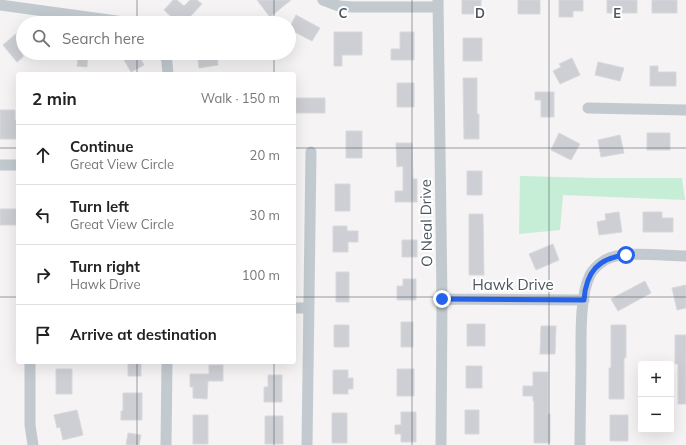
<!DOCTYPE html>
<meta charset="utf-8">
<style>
:root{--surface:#fff;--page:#f6f6f6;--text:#222;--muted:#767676;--line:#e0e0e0}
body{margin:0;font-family:Mulish,sans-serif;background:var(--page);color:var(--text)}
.controls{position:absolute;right:12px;bottom:12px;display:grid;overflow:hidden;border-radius:4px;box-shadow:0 4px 16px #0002}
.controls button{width:36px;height:36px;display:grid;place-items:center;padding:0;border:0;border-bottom:1px solid var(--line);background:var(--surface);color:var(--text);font:20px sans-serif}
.stop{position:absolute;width:12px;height:12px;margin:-9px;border:3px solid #2563eb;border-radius:50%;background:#fff}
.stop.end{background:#2563eb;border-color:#fff;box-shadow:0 1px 4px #0008}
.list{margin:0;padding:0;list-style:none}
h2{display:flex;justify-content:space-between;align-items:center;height:52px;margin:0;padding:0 16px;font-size:17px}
h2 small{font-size:13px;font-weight:400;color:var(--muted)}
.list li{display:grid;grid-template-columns:26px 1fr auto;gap:12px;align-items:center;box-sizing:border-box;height:60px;padding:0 16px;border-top:1px solid var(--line)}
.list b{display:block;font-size:15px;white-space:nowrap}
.list p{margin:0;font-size:13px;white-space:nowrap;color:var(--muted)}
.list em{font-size:13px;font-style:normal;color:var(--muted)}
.icon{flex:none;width:22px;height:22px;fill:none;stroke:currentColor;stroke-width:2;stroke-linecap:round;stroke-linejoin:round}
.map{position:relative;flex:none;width:686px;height:445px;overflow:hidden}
.search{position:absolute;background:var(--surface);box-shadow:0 4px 16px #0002;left:16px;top:16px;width:280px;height:44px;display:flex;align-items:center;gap:10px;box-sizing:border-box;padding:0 14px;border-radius:22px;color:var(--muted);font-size:15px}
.panel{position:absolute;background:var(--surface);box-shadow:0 4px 16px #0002;left:16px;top:72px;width:280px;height:292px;border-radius:4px}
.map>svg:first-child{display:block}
.green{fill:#c6edd5}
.building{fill:#cdcfd4;stroke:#d7d9dd}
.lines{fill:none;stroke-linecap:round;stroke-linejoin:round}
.minor{stroke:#c2cad0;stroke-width:11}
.route{stroke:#2563eb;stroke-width:5}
.grid{fill:none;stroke:#4b565f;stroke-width:1;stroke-opacity:0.55}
.labels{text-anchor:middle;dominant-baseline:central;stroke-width:4;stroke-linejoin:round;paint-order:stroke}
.street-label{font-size:15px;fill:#4b565f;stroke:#fff}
.grid-label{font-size:13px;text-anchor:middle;font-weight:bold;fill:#4b565f;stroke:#fff;stroke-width:4;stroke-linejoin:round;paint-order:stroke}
</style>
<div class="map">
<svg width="686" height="445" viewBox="0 0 686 445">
<rect width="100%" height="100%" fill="#f5f3f3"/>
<path class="green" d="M520,176L597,178H682L685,200L563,195L560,230L519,234Z"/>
<path class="building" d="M173,0H177L184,6L190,0H197L202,4L184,23H178L164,10Z
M257,0H291L270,17Z
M462,0H481V14H462Z
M518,0H540V14H518Z
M559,0H583V11H573V17H559Z
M607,0H637V13H607Z
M652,0H677V13H652Z
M296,15L320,28L312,41L289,29Z
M18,32L23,38V57L17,62L3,45Z
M334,32H362V55H342V66H334Z
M400,32H414V60H391V49H400Z
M463,38H482V61H463Z
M79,53H88L87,67L77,66Z
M120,53H137L144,65L131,72Z
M197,53H217L218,65L199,68Z
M572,58L580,75L560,84L553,71L561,67L559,64Z
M598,62L624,68L620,81L595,75Z
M650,66H658V72H676V86H650Z
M463,78H477V114H479V139H464Z
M397,83H414V107H397Z
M535,92H554V117H541V100H535Z
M294,98H325V113H294Z
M0,110H15V120H18V139H0Z
M346,131H362V158H346Z
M559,133L580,144L571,160L551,150Z
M647,133H670V150H647Z
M620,135L624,153L601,157L598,140Z
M396,143H412L413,179H417V202H395V191H403V166L397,167Z
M467,171H482V195H467Z
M335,184H350V211H335Z
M0,209H18V225H0Z
M619,212L622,232L599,235L597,222L606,220L605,214Z
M643,212H662V218H673V232H643Z
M469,214H483L484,275H469Z
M333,226H347V231H358V242H348V252H333Z
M402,240H417V257H402Z
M553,244L559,260L536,270L529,254Z
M336,272H349V302H336Z
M403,279H416V300H397V286H403Z
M645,281L651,293L618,311L611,299Z
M686,285V308L677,310L672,288Z
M401,322H413V347H401Z
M467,324H485V346H467Z
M334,325H349V347H334Z
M611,325H626V358H624V399H609V368H611Z
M541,326H556L555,354H540Z
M675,335H686V404H678V364H675Z
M128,362H141V376H128Z
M209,365H223V381H208L207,399L193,398V387H190V374H209Z
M466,366H482V388H466Z
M56,369H72V394H56Z
M397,369H414V396H397Z
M333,370H348V378H353V389H348V394H333Z
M533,372H548V414H550V443H534V401H533V396H523V386H533Z
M268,375H282V402H264V387H268Z
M123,393H142V420H121V411H123Z
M77,410L83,435L63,440L60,427L57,428L54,415Z
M465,410H479V434H465Z
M401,412H416V442H401V434H395V425H401Z
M332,413H347V443H332Z
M193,415H208V444H193Z
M610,415H628V441H610Z
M265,416H283V444H265Z
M128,433L141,435L139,445H126Z"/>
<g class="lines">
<path class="minor" d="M323,0L339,6L353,7H438
M438,0L442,299L441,445
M0,5L131,23
M166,53L168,74
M588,108L686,110
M0,165H18
M442,299L584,300
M294,308H308
M30,362V425L33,445
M166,445L167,362
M307,445L311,152
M580,445C580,416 581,386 581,357C581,334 580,295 590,275C593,269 599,264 605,260C622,250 665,256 686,256"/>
</g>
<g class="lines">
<path class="route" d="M442,299L584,300C586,272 598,258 626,255"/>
</g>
<path class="grid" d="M137,0V23M274,0V23M412,0V445M549,0V445M137,53V74M274,53V74M0,148H18M294,148H686M0,297H18M294,297H686M137,362V445M274,362V445"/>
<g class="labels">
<g class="street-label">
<text transform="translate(426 223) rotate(-91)">O Neal Drive</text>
<text x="513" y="284">Hawk Drive</text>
</g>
</g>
<g class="grid-label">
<text x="343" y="18">C</text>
<text x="480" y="18">D</text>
<text x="617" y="18">E</text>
</g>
</svg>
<div class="controls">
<button>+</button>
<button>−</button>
</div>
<div class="stop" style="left:626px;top:255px"></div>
<div class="stop end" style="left:442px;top:299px"></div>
<div class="search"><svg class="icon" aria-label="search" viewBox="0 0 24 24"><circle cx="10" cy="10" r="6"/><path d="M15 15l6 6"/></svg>Search here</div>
<section class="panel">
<h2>2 min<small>Walk · 150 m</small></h2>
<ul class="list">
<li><svg class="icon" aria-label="ahead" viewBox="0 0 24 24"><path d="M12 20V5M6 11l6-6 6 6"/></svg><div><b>Continue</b><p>Great View Circle</p></div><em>20 m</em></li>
<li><svg class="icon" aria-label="left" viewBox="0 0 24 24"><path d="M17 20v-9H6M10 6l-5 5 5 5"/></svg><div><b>Turn left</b><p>Great View Circle</p></div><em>30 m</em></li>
<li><svg class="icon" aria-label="right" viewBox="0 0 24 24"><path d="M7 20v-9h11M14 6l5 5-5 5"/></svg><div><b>Turn right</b><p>Hawk Drive</p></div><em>100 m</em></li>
<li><svg class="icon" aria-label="arrive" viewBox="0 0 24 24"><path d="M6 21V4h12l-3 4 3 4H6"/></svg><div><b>Arrive at destination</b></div></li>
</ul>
</section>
</div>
